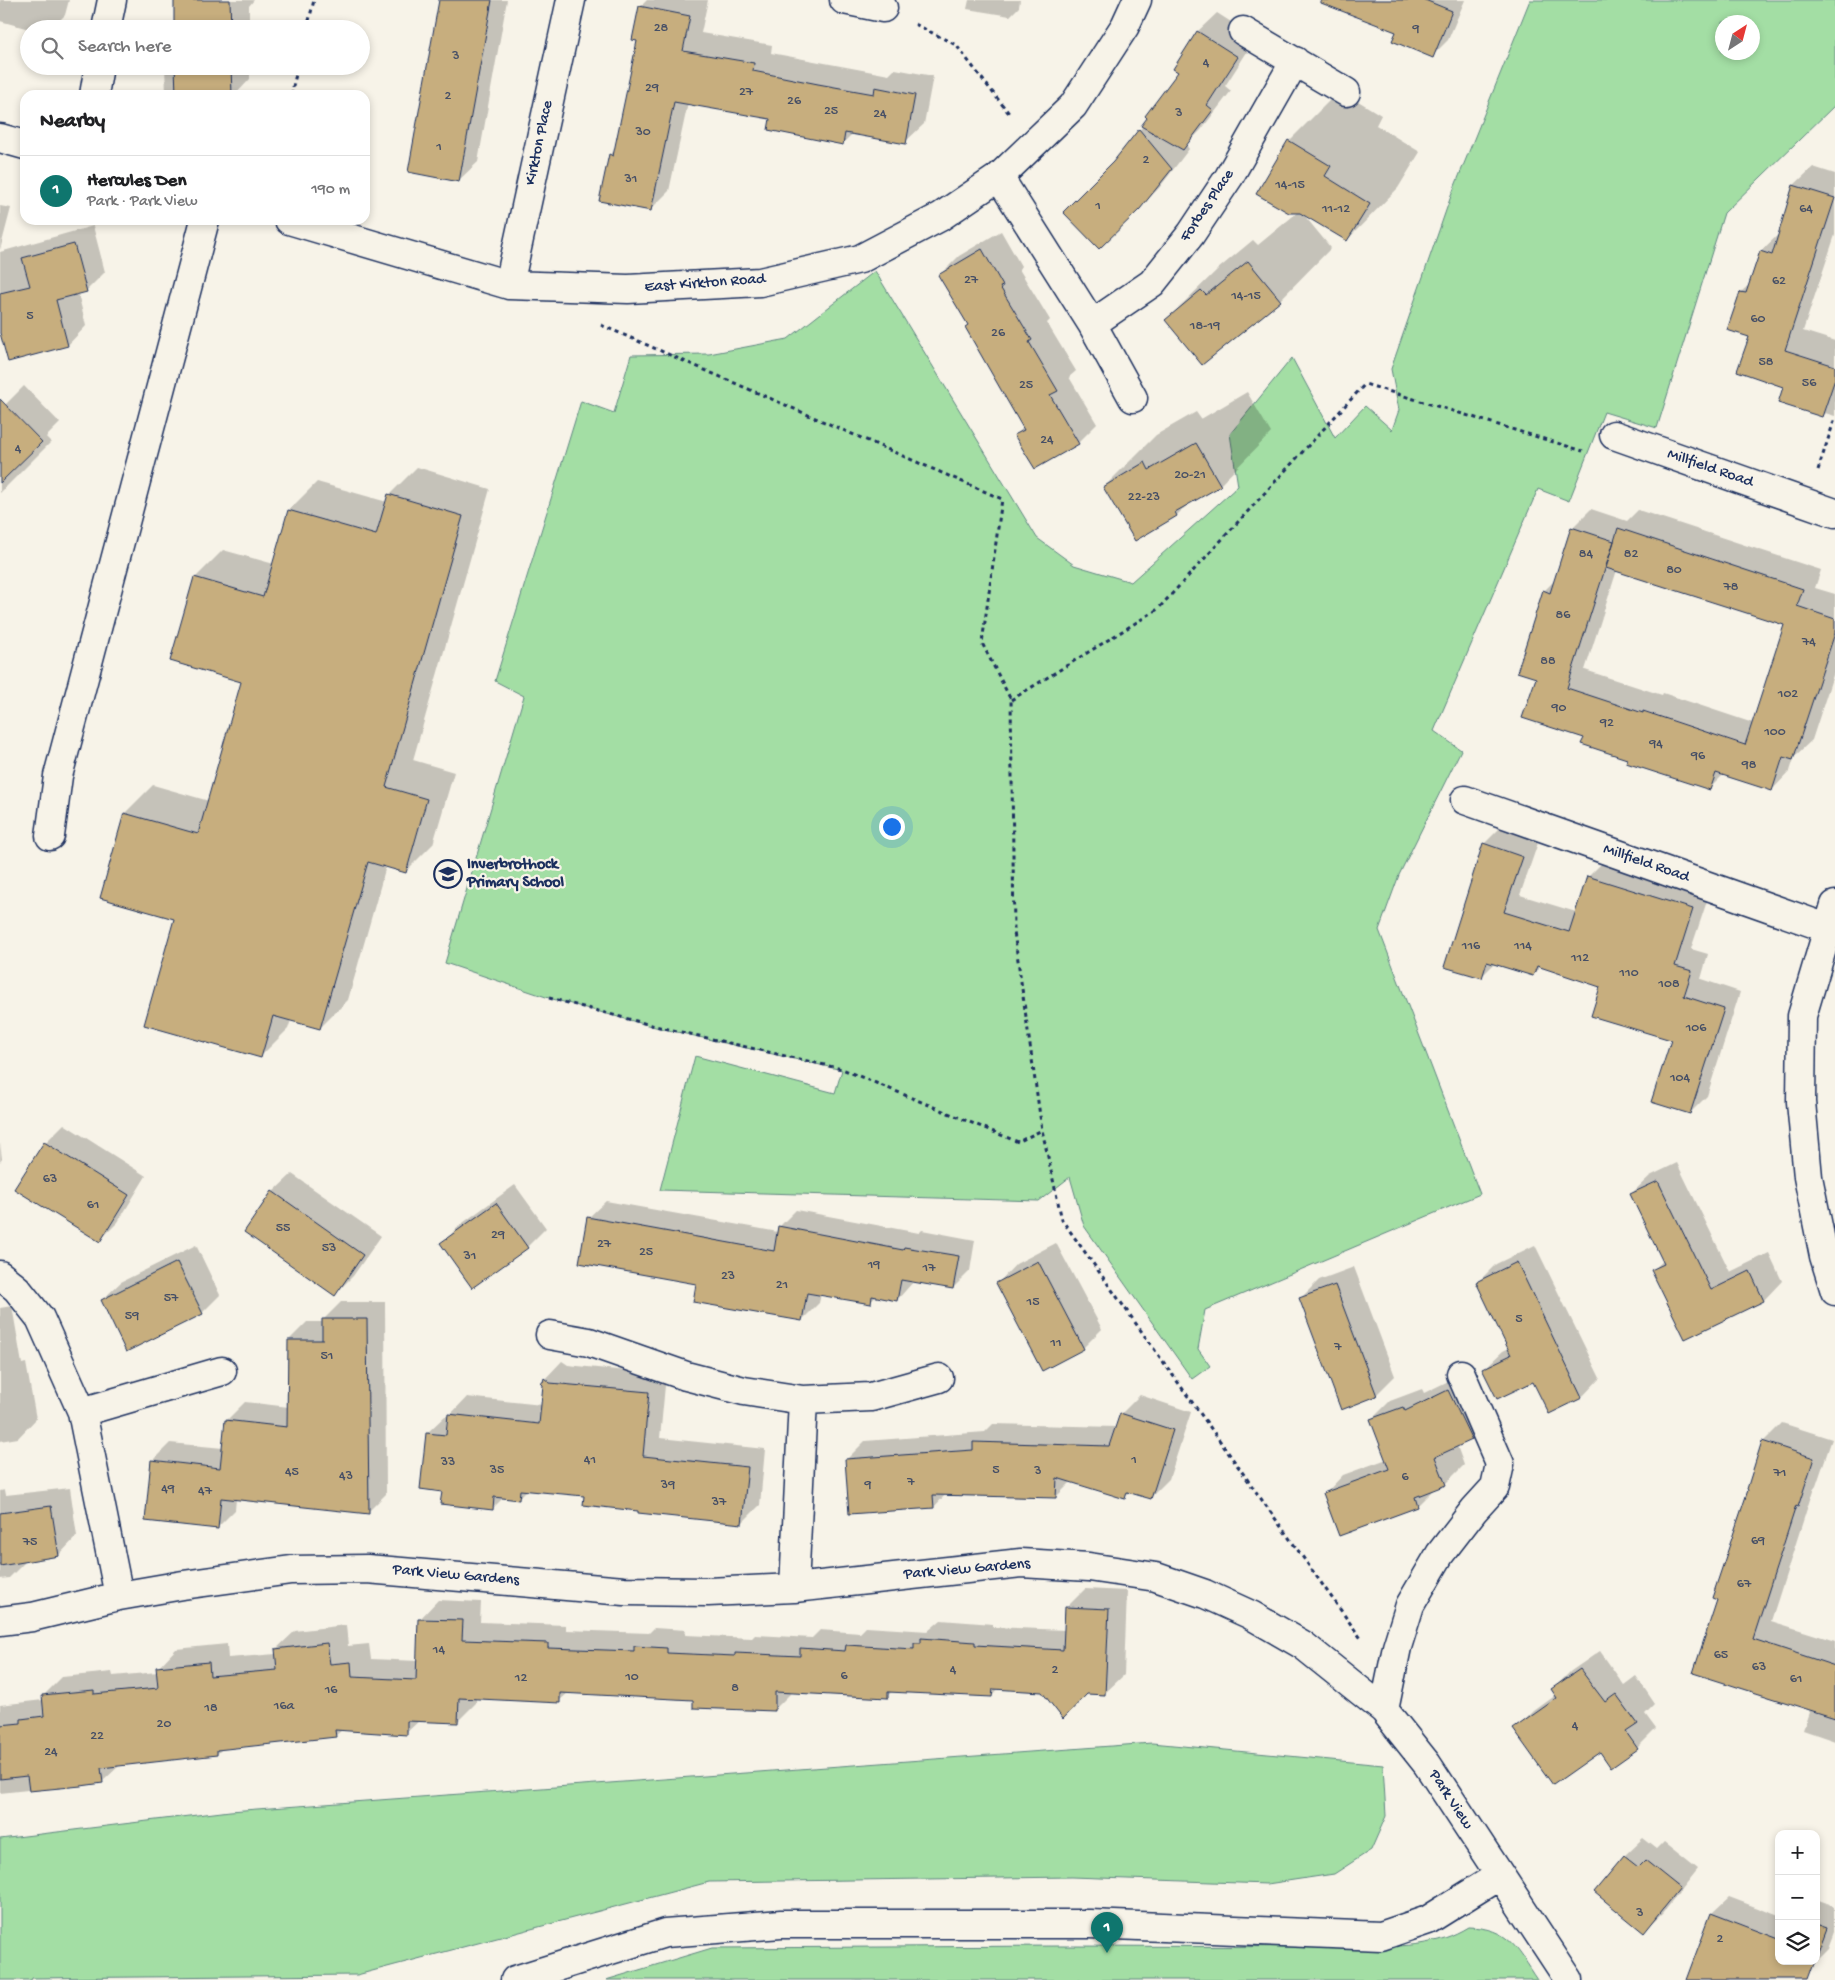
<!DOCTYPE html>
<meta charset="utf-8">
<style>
:root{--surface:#fff;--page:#f2f2f2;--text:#202124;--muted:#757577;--line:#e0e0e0;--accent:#0f766e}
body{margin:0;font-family:"Gochi Hand",sans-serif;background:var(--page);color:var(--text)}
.controls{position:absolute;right:15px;bottom:15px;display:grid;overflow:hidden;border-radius:10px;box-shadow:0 2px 8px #0003}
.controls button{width:45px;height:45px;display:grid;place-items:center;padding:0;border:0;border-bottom:1px solid var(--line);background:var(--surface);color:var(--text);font:25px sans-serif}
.compass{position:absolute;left:1715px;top:15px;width:45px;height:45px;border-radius:50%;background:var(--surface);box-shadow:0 2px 8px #0003;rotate:36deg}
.you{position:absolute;left:891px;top:826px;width:18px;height:18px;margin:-12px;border:4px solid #fff;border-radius:50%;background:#1a73e8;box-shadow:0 0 0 8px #1a73e833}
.badge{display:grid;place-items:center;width:32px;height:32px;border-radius:50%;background:var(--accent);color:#fff;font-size:16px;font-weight:700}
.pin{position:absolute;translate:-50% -41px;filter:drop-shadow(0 1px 2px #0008)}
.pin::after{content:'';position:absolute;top:26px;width:18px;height:15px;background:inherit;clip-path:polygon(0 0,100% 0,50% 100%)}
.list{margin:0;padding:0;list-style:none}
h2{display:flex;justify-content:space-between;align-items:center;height:65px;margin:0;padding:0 20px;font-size:21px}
h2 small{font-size:16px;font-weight:400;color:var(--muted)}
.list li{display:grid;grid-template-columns:32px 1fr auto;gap:15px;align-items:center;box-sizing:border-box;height:70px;padding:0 20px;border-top:1px solid var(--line)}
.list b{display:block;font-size:19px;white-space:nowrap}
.list p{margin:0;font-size:16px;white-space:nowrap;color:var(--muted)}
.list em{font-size:16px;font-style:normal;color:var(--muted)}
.icon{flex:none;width:28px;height:28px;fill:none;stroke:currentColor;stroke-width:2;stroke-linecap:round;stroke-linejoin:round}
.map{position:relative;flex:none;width:1835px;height:1980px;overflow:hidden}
.search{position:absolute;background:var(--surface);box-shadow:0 2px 8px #0003;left:20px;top:20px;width:350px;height:55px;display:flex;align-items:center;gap:12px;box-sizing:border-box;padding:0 18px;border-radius:28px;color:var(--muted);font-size:19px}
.panel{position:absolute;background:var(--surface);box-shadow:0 2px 8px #0003;left:20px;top:90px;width:350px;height:135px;border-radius:15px}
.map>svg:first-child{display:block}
.green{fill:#a3dea4;stroke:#5f8681;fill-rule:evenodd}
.shadow{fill:#0003;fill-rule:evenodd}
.building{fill:#c7ae7e;stroke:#1b2f5e}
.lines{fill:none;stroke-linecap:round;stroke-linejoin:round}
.minor-casing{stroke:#1b2f5e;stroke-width:31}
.path{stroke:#1b2f5e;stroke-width:3;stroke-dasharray:4 4;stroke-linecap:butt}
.minor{stroke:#f7f3e8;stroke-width:28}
.labels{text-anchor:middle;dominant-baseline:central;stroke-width:4.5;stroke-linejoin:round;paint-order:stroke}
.number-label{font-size:14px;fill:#464f66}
.street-label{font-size:16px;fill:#1b2f5e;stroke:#f7f3e8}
.poi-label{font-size:16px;font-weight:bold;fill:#1b2f5e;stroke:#f7f3e8;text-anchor:start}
</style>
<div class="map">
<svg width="1835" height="1980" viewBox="0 0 1835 1980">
<rect width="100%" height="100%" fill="#f7f3e8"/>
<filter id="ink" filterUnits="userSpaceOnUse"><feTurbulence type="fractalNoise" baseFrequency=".02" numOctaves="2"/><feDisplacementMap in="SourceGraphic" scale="10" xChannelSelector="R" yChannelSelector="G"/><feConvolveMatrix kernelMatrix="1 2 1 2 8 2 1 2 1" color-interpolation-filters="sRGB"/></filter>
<g filter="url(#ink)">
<path class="green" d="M1530,0H1835V105L1724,213L1657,428L1604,412L1569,501L1538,489L1434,731L1461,750L1399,875L1379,930L1480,1194L1205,1310L1198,1349L1210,1366L1192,1379L1084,1226L1070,1177L1039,1201L660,1190L695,1056L835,1093L842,1070L651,1026L549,998L445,963L524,696L495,681L581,401L614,413L631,355L709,354L788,339L875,271L1037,538L1074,565L1131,582L1238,486L1230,434L1292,358L1335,438L1365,406L1392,430L1399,410L1391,369L1451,196ZM1722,22H1752V52H1722Z
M1152,1743L1383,1765L1386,1816L1371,1850L1334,1874L1267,1884L1072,1877L709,1882L357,1975L32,1978L31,1980H0V1839L230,1811Z
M1468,1927C1510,1928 1517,1949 1538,1980H606L712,1948L1060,1946L1371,1947C1406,1946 1437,1946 1468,1927Z"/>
<path class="shadow" d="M0,0H69L65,15L51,29H29L0,21Z
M175,0H254L249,6V29H176Z
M440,0H507L478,162L459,180Z
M647,0H708L701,33L772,45L771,53L889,75L895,69L933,76L924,124L905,142L853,133L843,143L771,118L688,103L669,191L650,210L610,155L616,149L638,40L640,7Z
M969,0H1020L1019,7L1010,16L967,9Z
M1345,0H1465L1448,40L1432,56L1397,31Z
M1217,13L1256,38L1225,86L1231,91L1201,130L1186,145L1189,149L1159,188L1139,208L1114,163L1143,126L1180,71L1175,68L1198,31Z
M165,66H250V79L235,95H166Z
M1340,90L1381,115L1376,125L1420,152L1398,188L1347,240L1303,214L1331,248L1280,300L1166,320L1218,269L1253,240L1258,245L1298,212L1289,141Z
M1813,167L1835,174V235L1803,331L1835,341V416L1825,413L1822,416L1785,386L1750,336L1741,292L1751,283L1761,251L1780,233L1794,185Z
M0,206L11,208L0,250Z
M93,226L105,272L86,291L78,293L86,326L68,345L8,360L0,328V252Z
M1001,231L1021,266L1019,269L1050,320L1047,323L1076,371L1069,377L1097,424L1078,443L1016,435L1024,427L940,275L959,256Z
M24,386L60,423L46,437L51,442L0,493V410Z
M1247,392L1271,433L1220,485L1190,502L1177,515L1104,487L1156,435L1196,412L1201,419Z
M417,467L490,489L413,760L454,772L433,844L405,872L386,866L348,1000L320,1028L291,1020L288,1029L260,1057L176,918L102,897L125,813L153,785L209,801L243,681L195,578L223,550L274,564L289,510L317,482L387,502L389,495Z
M1591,509L1627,521L1638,510L1821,570L1815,588L1835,594V669L1812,740L1795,756L1790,771L1772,790L1724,774L1710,788L1629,758L1585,737L1537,677L1544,591L1555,580L1572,528ZM1617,570L1785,625L1753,723L1663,693L1662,695L1585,670Z
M1501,827L1539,840L1520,895L1576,912L1588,877L1605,860L1710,892L1691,949L1708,954L1701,979L1740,992L1707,1096L1690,1113L1673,1039L1601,987L1541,966L1533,975L1495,963L1481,977L1484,844Z
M64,1124L146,1176L118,1222L99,1241L45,1143Z
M0,1143L2,1159L0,1162Z
M1677,1163L1730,1272L1769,1253L1782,1281L1764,1300L1686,1338L1653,1270L1664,1260L1631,1194L1650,1176Z
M292,1174L381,1236L353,1276L335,1294L273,1192Z
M515,1185L546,1228L527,1247L473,1286L442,1244L460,1225Z
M606,1201L778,1232L779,1227L796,1210L919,1233L922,1230L975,1240L970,1271L953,1288L914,1281L897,1300L877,1296L870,1302L821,1294L819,1303L802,1320L698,1283L588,1218Z
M1056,1243L1102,1329L1083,1348L998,1283L1016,1264Z
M196,1245L220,1295L202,1313L102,1300L121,1282Z
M1535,1245L1600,1378L1582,1397L1549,1412L1534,1380L1484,1369L1503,1351L1509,1348L1477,1283L1496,1264Z
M1354,1267L1395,1376L1376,1395L1301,1298L1319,1280Z
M341,1302H385L386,1494L368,1512L236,1499L235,1510L217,1528L152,1461L170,1443L223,1448L226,1421L245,1402L289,1407V1340L307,1322H323V1320Z
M12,1306L22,1364L26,1363L36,1419L18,1438L0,1441V1308Z
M562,1361L568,1365L666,1375L660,1438L765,1449L760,1505L742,1523L639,1509L585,1495L528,1489L519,1498L504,1497L492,1509L443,1491L427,1433L445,1416H449L467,1397L542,1405L544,1385L542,1382Z
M1467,1372L1489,1421L1471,1439L1457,1446L1464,1465L1445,1484L1436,1487L1417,1506L1325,1494L1343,1475L1387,1459L1372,1419L1390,1401L1422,1389L1424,1393Z
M1140,1395L1191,1412L1169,1479L1150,1498L1130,1492L1125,1497L1072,1481L1056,1497L946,1494L934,1507L846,1460L865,1441L985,1432L993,1424L1117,1427L1121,1414Z
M1782,1423L1832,1439L1816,1486L1813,1490L1771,1621L1835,1641V1741L1803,1730L1810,1709L1718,1599L1763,1442Z
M70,1488L77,1536L59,1555L27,1560L9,1578L0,1579V1491L5,1490L6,1495Z
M1085,1589L1127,1591L1124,1675L1105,1693L999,1688L992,1696L893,1691L887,1696L793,1691L774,1710L694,1699L569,1692L559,1701L476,1697V1703L457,1722L420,1720L406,1733L342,1730L335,1736L223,1748L217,1754L120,1765L102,1782L0,1793V1705L43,1700V1696L62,1677L112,1672L113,1676L158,1672V1668L176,1649L227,1644L228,1658L276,1654V1649L295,1631L346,1625L348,1646L369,1644L371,1659L418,1661L420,1619L438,1600L481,1602L480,1622L566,1625V1630L649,1633L654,1628L686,1630L685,1635L752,1638L755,1635L812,1638L820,1630L860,1633L866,1627L928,1631L941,1620L993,1624V1627L1065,1630L1066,1608Z
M1600,1651L1624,1685L1636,1676L1655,1704L1645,1714L1656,1729L1637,1748L1600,1751L1515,1730L1534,1711L1556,1695L1553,1689L1571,1671Z
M1643,1838L1657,1849L1664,1842L1698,1869L1663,1913L1644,1931L1624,1856Z
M1729,1897L1779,1916L1778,1980H1699L1689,1976L1712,1913Z
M1816,1900L1835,1907V1931L1829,1947L1816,1960Z"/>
<path class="building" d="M174,0H230L231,29H174Z
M439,0H492L459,182L408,172Z
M1321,0H1425L1452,11L1433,58L1392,41L1396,32L1321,3Z
M639,6L690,16L683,51L754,63L753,71L818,84L874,94L875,87L915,95L906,144L845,133L843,145L768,130L770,119L674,102L651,211L599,201L609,154L613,156L637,41L632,40Z
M1197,31L1238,57L1207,105L1213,110L1183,150L1141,126L1147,118L1145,116L1178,72L1173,69Z
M175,66H231L232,95H176Z
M1139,129L1172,169L1140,209L1099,249L1063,212L1113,162Z
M1288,140L1331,166L1325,176L1370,204L1347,241L1300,213H1289L1256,194Z
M1793,185L1835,198L1785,350L1835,366V379L1822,417L1778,403L1783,387L1737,371L1749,337L1727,330L1740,292L1746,293L1760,251L1772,255Z
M74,244L87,292L56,300L68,346L8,362L0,333V293L30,286L22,258Z
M982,249L1003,286L1000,287L1032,340L1029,342L1058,391L1050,395L1079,444L1035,469L1014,435L1024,430L965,327L968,325L938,275Z
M1248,261L1281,301L1202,365L1165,320L1201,290L1206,295Z
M0,399L42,442L0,483Z
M1196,443L1221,486L1175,512L1177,516L1135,541L1103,487L1145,462L1149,470Z
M388,494L463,516L386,787L427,799L406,873L368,862L320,1029L273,1016L261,1058L144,1025L174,919L100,898L124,813L198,834L241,682L170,661L194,577L263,597L288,510L376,535Z
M1571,527L1614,541L1567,688L1643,713V711L1745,745L1784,625L1606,568L1618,528L1803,589L1797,606L1835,619V633L1793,760L1783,757L1772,791L1716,773L1710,790L1626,763L1627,759L1581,744L1584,738L1522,718L1536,678L1517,672L1543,590L1550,593Z
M1483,843L1523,857L1504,912L1569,932L1587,876L1693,909L1675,966L1692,971L1684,996L1724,1009L1690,1114L1651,1102L1671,1040L1591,1016L1600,987L1537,966L1533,976L1487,962L1482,978L1444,967Z
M44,1142L129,1195L100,1242L14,1189Z
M1658,1181L1711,1290L1750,1271L1764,1301L1685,1339L1651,1270L1664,1264L1630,1194Z
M272,1191L363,1255L335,1296L244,1232Z
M496,1203L528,1248L472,1288L440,1243Z
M587,1217L774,1251L778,1226L903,1250L904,1247L959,1256L953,1289L901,1280L897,1301L872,1296L871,1304L807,1293L802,1321L693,1302L696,1284L579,1263Z
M1038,1261L1084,1349L1042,1371L996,1283Z
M177,1262L203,1314L126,1352L101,1300Z
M1517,1262L1582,1398L1549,1414L1533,1382L1497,1399L1482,1369L1511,1355L1476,1282Z
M1335,1285L1377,1396L1341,1410L1299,1298Z
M322,1319H367L369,1514L221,1498L218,1529L145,1521L151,1460L220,1468L225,1420L287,1427L288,1340H322Z
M544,1378L550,1383L649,1392L643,1456L748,1467L742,1524L638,1513V1511L583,1505L584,1496L520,1490L519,1500L494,1497L493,1510L440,1504L442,1492L420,1489L426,1433L446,1435L448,1414L539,1424L543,1385L540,1382H543Z
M1448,1390L1472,1440L1435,1457L1446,1485L1415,1497L1418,1507L1339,1536L1323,1493L1389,1469L1370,1419L1403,1407L1405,1411Z
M1120,1413L1173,1430L1151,1499L1127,1492L1125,1499L1057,1478L1056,1498L933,1495L934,1508L849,1514L845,1459L973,1450V1442L1109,1446Z
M1762,1441L1814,1458L1798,1507L1796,1506L1753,1639L1835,1666V1718L1693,1673L1717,1600L1712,1598L1748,1490L1747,1489Z
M51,1506L59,1556L0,1566V1513Z
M1065,1607L1109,1609L1105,1695L1087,1694L1063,1719L1042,1692L993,1689L992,1697L888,1692V1698L775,1692V1711L693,1708V1700L560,1693V1703L459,1698L458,1723L407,1721V1735L335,1730L336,1737L217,1750V1755L101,1768L103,1783L81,1786L29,1791L27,1776L0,1779V1725L21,1723V1719L44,1716L42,1695L94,1690V1694L158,1688L156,1667L209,1662L210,1676L277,1670L275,1649L327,1643L330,1664L351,1662L352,1677L416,1680L418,1619L463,1620L462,1640L548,1643V1648L634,1651V1646L667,1648V1653L735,1656V1653L800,1656V1648L845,1651L846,1645L914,1649V1643H921V1638L975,1642V1645L1063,1650Z
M1580,1669L1605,1702L1616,1694L1638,1724L1626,1732L1638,1749L1611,1768L1600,1752L1553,1785L1513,1729L1557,1698L1551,1689Z
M1624,1856L1638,1867L1645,1860L1680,1888L1644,1933L1594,1892Z
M1711,1913L1779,1939V1961H1814L1807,1980H1686Z
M1816,1923L1827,1927L1816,1956Z"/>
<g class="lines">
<defs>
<path id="minor" d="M844,0L883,8
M106,29L112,0
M1243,31L1346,92
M94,95L99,66
M0,138L25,145
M999,177L1092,324L1152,283L1191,234L1229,177L1295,61
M289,220L509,285L628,289L760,282L860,259L940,217L999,177L1073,106L1125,26L1137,0
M509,285L571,0
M1092,324L1133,398
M1614,435L1835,513
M1465,800L1827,928
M50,836L58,776L205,220
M1835,905L1802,1016L1801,1102L1808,1177L1824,1256L1835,1291
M0,1275L17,1289L40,1318L82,1412L119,1596
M550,1335L589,1342L686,1376L744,1391L803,1400L871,1397L939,1378
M82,1412L222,1371
M794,1588L803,1400
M0,1621L32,1617L119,1596L183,1585L291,1570L367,1569L624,1591L708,1592L794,1588L1021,1563L1089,1567L1156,1577L1205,1594L1251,1615L1303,1645L1384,1710L1427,1764L1569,1980
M1384,1710L1397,1647L1410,1605L1440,1554L1474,1510L1495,1487L1500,1464L1461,1374
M515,1980L665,1933L781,1924H1090L1381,1936L1428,1920L1500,1875"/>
</defs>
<use href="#minor" class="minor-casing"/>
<path class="path" d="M915,24L956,45L1011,116
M307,29L314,0
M291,95L298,66
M601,325L1002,499L982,643L1011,700L1014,932L1042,1130L1062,1220L1362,1640
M1818,470L1835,418
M1011,700L1158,609L1365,384L1583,451
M549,998L651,1025L842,1069L1018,1142L1042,1130"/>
<use href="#minor" class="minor"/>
</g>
</g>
<defs>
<symbol id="school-ring" viewBox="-11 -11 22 22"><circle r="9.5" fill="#f7f3e8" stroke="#1b2f5e" stroke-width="1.5"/><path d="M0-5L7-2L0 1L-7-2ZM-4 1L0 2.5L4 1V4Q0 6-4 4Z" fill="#1b2f5e"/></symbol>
</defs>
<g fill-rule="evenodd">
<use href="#school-ring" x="432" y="858" width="32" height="32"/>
</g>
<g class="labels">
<g class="number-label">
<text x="661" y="28">28</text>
<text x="1416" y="29">9</text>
<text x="456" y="56">3</text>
<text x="1206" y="63">4</text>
<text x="652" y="88">29</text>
<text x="746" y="92">27</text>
<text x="448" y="96">2</text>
<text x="794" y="101">26</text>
<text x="831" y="111">25</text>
<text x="1179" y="113">3</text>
<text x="880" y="114">24</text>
<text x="643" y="132">30</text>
<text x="439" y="147">1</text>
<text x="1146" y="160">2</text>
<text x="631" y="179">31</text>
<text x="1290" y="185">14-15</text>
<text x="1098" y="206">1</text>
<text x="1336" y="209">11-12</text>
<text x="1806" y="209">64</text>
<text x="971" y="280">27</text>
<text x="1779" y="281">62</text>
<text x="1246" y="296">14-15</text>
<text x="30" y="316">5</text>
<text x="1758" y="319">60</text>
<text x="1205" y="326">18-19</text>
<text x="998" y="333">26</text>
<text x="1766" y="362">58</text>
<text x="1809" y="383">56</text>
<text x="1026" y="385">25</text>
<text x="1047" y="440">24</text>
<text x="18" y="449">4</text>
<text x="1190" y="475">20-21</text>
<text x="1144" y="497">22-23</text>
<text x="1586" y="554">84</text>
<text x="1631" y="554">82</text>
<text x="1674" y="570">80</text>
<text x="1731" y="587">78</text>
<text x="1563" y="615">86</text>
<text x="1809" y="642">74</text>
<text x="1548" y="661">88</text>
<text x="1788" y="694">102</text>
<text x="1559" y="708">90</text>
<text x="1607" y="723">92</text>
<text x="1775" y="732">100</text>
<text x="1656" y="744">94</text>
<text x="1698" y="756">96</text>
<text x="1749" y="765">98</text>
<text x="1471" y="946">116</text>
<text x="1523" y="946">114</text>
<text x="1580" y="958">112</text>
<text x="1629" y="973">110</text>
<text x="1669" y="984">108</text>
<text x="1696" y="1028">106</text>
<text x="1680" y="1078">104</text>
<text x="50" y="1179">63</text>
<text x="93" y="1205">61</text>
<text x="283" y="1228">55</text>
<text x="498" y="1235">29</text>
<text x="604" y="1244">27</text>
<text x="329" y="1248">53</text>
<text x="646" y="1252">25</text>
<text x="470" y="1256">31</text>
<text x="874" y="1265">19</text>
<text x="929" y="1268">17</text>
<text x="728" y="1276">23</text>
<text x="782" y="1285">21</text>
<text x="171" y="1298">57</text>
<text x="1033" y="1302">15</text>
<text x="132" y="1316">59</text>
<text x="1519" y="1319">5</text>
<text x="1056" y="1343">11</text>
<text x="1338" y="1347">7</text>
<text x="327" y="1356">51</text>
<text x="590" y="1460">41</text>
<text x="1134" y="1460">1</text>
<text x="448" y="1462">33</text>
<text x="497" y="1470">35</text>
<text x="996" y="1470">5</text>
<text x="1038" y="1471">3</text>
<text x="292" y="1472">45</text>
<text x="1780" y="1473">71</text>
<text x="346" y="1476">43</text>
<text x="1405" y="1477">6</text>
<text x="911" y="1482">7</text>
<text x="668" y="1485">39</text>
<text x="868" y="1485">9</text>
<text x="168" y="1489">49</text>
<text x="205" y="1491">47</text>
<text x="719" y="1502">37</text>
<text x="1758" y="1541">69</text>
<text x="30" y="1542">75</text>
<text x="1744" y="1584">67</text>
<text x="439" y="1650">14</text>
<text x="1721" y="1655">65</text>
<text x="1759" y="1667">63</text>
<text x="953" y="1670">4</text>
<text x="1055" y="1670">2</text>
<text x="844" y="1676">6</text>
<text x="632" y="1677">10</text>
<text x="521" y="1678">12</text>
<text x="1796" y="1679">61</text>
<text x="735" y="1688">8</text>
<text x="331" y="1690">16</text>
<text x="284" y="1706">16a</text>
<text x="211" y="1708">18</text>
<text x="164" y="1724">20</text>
<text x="1575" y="1726">4</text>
<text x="97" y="1736">22</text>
<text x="51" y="1752">24</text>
<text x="1640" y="1913">3</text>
<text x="1720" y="1939">2</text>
</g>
<g class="street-label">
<text transform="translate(540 143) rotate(-78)">Kirkton Place</text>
<text transform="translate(1208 206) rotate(-56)">Forbes Place</text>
<text transform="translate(705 284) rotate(-4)">East Kirkton Road</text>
<text transform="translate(1710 469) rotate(19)">Millfield Road</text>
<text transform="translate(1646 864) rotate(19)">Millfield Road</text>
<text transform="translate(967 1570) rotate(-5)">Park View Gardens</text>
<text transform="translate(456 1576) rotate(5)">Park View Gardens</text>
<text transform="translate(1450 1800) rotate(57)">Park View</text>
</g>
<g class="poi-label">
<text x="467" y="865">Inverbrothock<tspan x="467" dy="18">Primary School</tspan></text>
</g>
</g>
</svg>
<div class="controls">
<button>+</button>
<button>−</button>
<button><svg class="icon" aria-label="layers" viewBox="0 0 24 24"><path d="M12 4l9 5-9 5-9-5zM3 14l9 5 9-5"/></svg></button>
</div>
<svg class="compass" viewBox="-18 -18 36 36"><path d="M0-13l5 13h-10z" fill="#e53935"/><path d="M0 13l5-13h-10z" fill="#757577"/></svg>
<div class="you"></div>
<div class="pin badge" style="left:1107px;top:1953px">1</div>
<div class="search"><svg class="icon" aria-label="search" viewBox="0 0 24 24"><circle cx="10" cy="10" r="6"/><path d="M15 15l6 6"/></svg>Search here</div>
<section class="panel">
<h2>Nearby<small></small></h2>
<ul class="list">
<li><span class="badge">1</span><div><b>Hercules Den</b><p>Park · Park View</p></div><em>190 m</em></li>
</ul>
</section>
</div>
